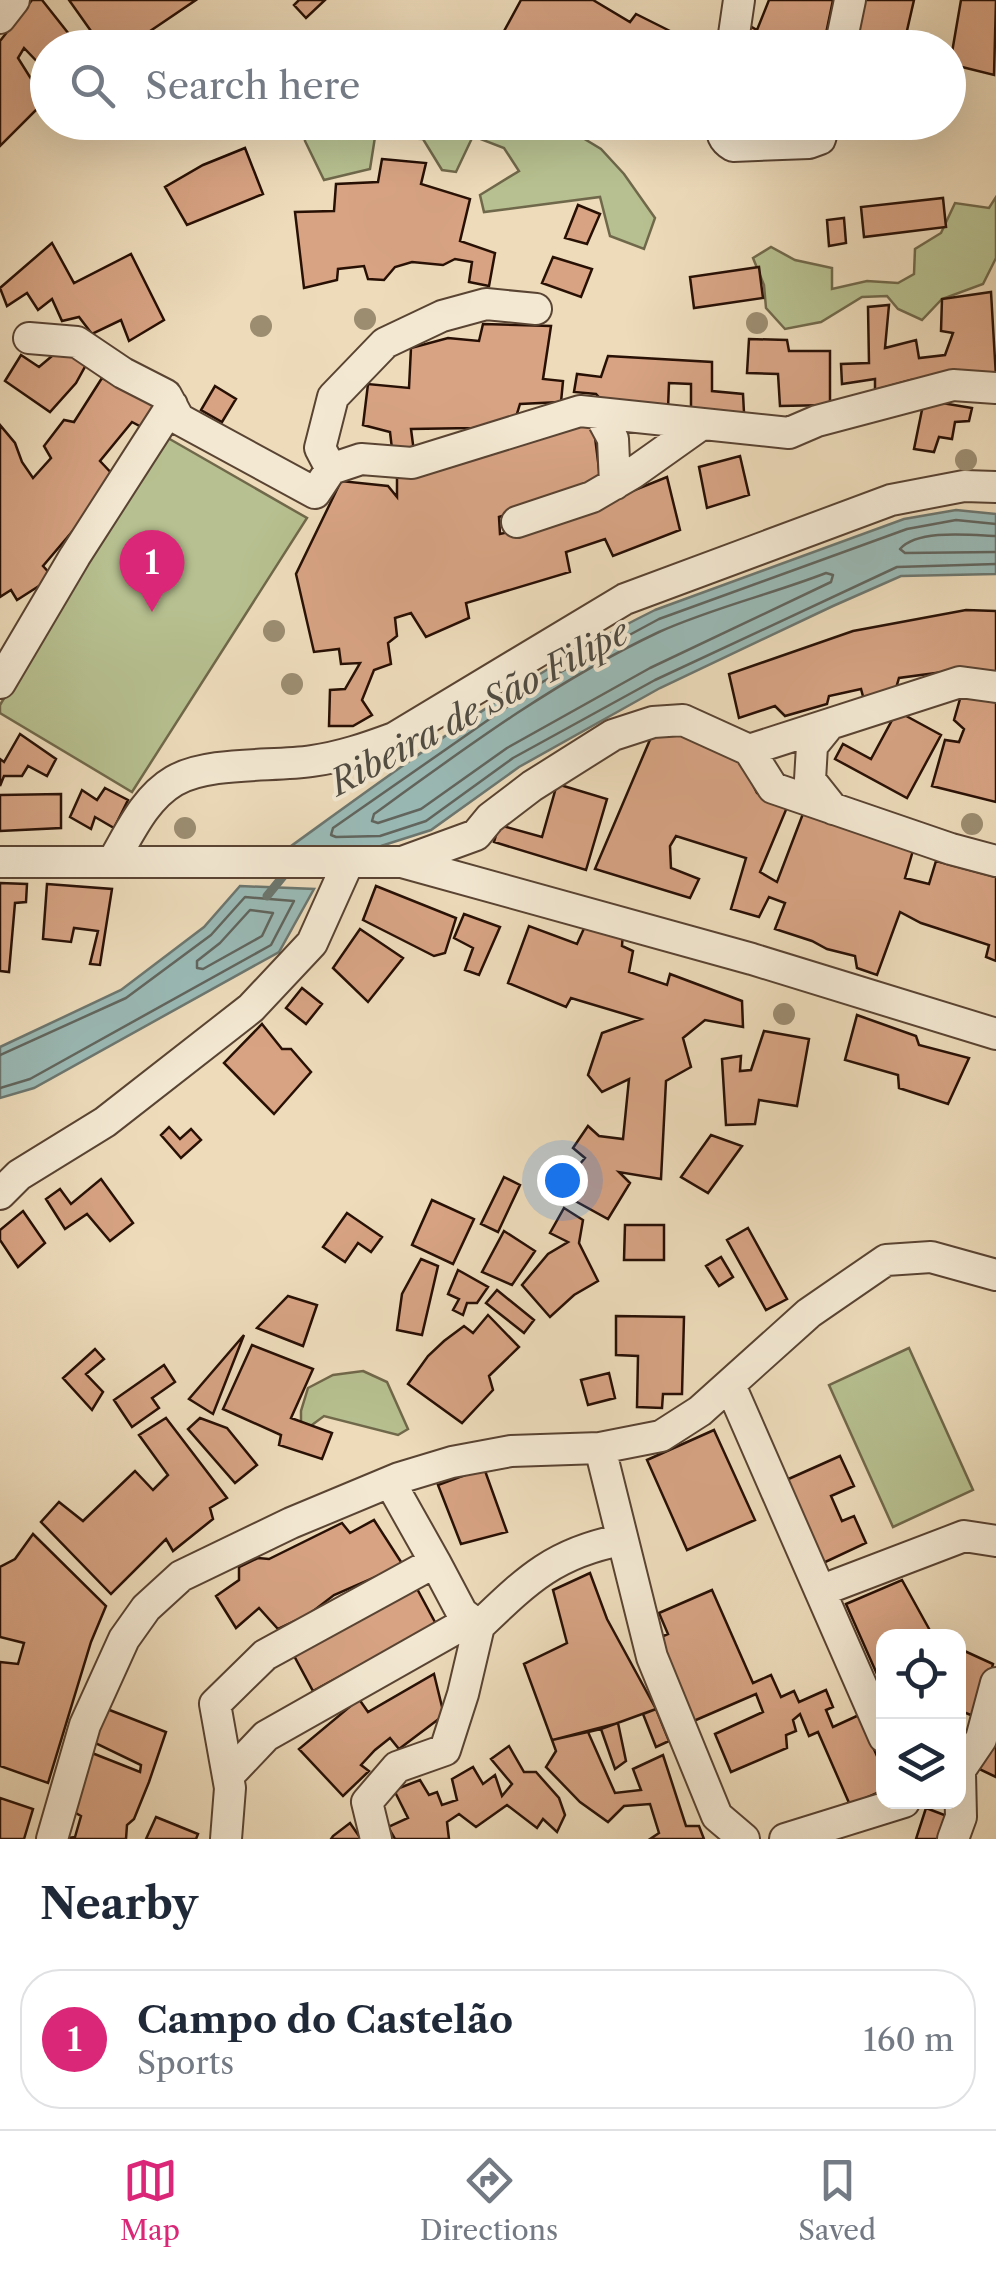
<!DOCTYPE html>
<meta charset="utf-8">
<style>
:root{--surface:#fff;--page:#f6f6f7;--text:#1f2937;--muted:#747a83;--line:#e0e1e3;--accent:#db2777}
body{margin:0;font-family:"Libre Caslon Text",serif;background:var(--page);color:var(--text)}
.controls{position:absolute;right:30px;bottom:30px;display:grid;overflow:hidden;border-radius:20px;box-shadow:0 10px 40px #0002}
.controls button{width:90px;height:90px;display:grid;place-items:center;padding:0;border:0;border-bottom:2px solid var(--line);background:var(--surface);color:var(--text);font:50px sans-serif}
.you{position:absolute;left:562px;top:1180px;width:35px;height:35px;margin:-25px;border:8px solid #fff;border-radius:50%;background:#1a73e8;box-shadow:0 0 0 15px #1a73e833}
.badge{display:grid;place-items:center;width:65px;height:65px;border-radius:50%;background:var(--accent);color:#fff;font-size:32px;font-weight:700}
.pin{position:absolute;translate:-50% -82px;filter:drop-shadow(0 2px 5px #0008)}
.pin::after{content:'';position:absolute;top:52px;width:35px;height:30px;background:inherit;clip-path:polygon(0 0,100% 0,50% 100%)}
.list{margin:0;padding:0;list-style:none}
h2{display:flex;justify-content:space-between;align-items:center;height:130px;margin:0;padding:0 40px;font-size:42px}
h2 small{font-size:32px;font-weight:400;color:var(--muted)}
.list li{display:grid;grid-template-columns:65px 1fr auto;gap:30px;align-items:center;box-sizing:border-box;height:140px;margin:0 20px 20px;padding:0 20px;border:2px solid var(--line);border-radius:40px}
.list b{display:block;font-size:38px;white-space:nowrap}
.list p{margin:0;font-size:32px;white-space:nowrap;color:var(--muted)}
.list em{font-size:32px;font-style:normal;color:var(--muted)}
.icon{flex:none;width:55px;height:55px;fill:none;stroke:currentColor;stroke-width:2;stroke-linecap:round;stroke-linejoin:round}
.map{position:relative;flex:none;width:996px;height:1839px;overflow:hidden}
.search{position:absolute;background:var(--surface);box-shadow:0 10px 40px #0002;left:30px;right:30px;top:30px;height:110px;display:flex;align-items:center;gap:25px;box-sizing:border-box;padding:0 35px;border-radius:55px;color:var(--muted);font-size:38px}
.sheet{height:290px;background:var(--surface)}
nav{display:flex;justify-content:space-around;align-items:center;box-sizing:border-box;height:140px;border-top:2px solid var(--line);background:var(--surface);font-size:28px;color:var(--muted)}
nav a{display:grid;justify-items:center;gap:5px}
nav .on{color:var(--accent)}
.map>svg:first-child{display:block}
.green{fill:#b7c090;stroke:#70684a;stroke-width:2.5}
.water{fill:#9abab6;stroke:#6c766f;stroke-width:2.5}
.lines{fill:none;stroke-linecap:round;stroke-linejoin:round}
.shore{stroke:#61655e;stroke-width:2.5}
.stream{stroke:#6c766f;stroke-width:9}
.building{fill:#d7a383;stroke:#281005;stroke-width:2.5}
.minor-casing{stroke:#594332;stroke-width:34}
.minor{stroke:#f3e8d2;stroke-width:30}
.tree{fill:#9c8d71}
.labels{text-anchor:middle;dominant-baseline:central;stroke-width:8;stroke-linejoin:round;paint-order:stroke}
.water-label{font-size:35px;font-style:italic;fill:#504c43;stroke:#f3e8d2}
</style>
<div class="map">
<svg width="996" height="1839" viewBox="0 0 996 1839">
<rect width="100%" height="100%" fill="#eddbba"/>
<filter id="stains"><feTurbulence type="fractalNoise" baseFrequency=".002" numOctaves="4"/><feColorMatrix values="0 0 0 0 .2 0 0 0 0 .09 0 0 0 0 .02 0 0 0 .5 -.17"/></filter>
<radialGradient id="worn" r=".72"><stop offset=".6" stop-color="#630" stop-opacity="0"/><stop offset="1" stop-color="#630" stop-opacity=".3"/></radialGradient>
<path class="green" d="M496,122L558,123L601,149L624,174L655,218L644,249L610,236L600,197L484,212L480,195L519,171L504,148L473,136L456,172L442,170L423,139L375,137L370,169L324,180L305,141L303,123Z
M996,197V258L983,284L942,299L922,320L898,309L887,296L862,297L821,322L785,329L766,308L764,285L753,258L771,247L795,260L832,268V289L867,281L898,283L914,274L915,249L941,233L955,203L989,208Z
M161,434L307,518L132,792L0,713V705Z
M909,1348L973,1490L893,1527L829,1385Z
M363,1371L387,1382L408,1429L398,1435L324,1416L301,1433V1411L308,1388L333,1375Z"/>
<path class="water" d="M956,510L996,514V574L901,576L833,606L660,688L519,767L431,830L381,846L287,849C406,763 523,675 655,610L904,519Z
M240,886L314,889L279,952L34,1088L0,1098V1047L121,990L204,927Z"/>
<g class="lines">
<path class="shore" d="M996,524L956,520L907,529L659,619L544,681L333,828L331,835L336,837L380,836L426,821L513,758L655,680L897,567L996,564
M996,536C970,535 918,529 900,549L905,553L996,552
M826,573L833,575L831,582L650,668L507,748L421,809L378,823L372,821L374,814C465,748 557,680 659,632C712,608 772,594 826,573Z
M250,910L273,913L262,936L203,969L197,968V961L220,943Z
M0,1055L126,998L211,935L245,897L294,901L271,945L30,1079L0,1088"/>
<path class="stream" d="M267,896L289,869"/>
</g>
<path class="building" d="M32,0H42L80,48H48V73L24,48L18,58L45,101L0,146V41Z
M69,0H196L125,48H103Z
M299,0H325L306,18L294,5Z
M521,0H593L630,22L636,14L670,31L667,38L676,48H527L503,33Z
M769,0H833L823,48H743L748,25L757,30Z
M852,0H914L903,48H849Z
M961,0H996L994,75L950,64Z
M752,122H809L807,132H770L769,124Z
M245,148L263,194L187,225L165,187L203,165Z
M382,159L426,163L421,184L470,199L460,241L495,253L489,286L469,282L472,262L455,259L443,265L412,262L395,267L384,280L368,279L364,266L338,269L337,280L304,288L295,212L334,211L336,184L378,182Z
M943,198L946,227L864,237L861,207Z
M578,205L600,214L587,244L565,238Z
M844,218L846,243L829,246L827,220Z
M52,243L74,283L131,254L164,320L129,341L121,320L92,334L79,317L62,321L52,299L38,310L27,293L7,306L0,288Z
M553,257L592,269L581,297L542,283Z
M759,267L763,298L694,308L690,277Z
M991,292L996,377L948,376L911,380L875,390V379L842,384L841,364L869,363L868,307L889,305L885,348L916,340L919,358L945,355L953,333L941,331L942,299Z
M483,324L551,326L543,379L563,381L561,402L520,404L516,417L473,428L411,429L414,452L392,449L390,432L363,425L368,384L409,388L411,348L448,338L479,341Z
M749,339L787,340L789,351H830V405L780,406L778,374L747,373Z
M58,351L87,363L76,383L50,412L5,381L21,355L39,367Z
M608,356L712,362V391L743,394L744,413H691V384L669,383L668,409L605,404L596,394L574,392L577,374L601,377Z
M102,378L158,408L147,430L132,422L100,461L117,479L43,566L53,577L17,600L11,590L0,597V425L15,443L22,462L33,478L51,458L44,446L64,420L74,422Z
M215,386L236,399L222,422L201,410Z
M924,400L972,408L969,421L955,422L952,439L939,437L934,452L914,449Z
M579,424L594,429L600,477L580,491L499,517L500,534L558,521L667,477L680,530L613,556L605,539L566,552L570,572L466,603L469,618L426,637L411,613L395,618L397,636L388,643L391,664L374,670L362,700L372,715L353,726H329L330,690L345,689L360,663L341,664L339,649L314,652L296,574L341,481L388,486L397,497V473Z
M740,456L749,495L707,508L699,467Z
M966,610L996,611V671L943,672L899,678L894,695L864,700L861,689L829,696L827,704L785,716L775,706L739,718L729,674L853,631Z
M962,692L996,697V802L932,786L945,740L959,742L964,729L954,720Z
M897,711L941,735L907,798L835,759L843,744L871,759Z
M655,728L693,734L740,758L757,793L788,805L760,872L777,882L804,811L914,847L905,878L929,884L936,861L996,877V961L986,957L989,945L921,923L900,912L877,975L857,968L855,956L827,949L812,941L775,929L785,903L769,897L759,917L731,909L746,858L676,836L670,846L671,868L699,879L690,898L595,869Z
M20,734L56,759L47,776L28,766L22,776H4L0,786V759L4,762Z
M557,784L607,799L586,870L494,842L499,825L542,837Z
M105,788L128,800L114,828L95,817L91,829L70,817L82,790L97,800Z
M61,794V828L0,831V795Z
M0,883L27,884L26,902L15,903L9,972L0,971Z
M47,884L112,889L100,965L90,964L98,931L74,928L71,942L43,939Z
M376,886L456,918L445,953L434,956L363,920Z
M464,914L500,927L479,975L465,970L473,948L454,938Z
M586,924L623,933L622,946L633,951L629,972L667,985L670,974L742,1001L743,1027L705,1020L683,1038L691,1067L666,1081L661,1179L619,1172L630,1183L608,1219L557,1191L585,1158L573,1148L588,1126L599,1136L623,1139L629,1079L602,1092L588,1075L602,1033L641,1019L571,998L566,1007L508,983L529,926L577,944Z
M360,929L403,958L368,1002L333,968Z
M302,988L322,1004L306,1024L286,1008Z
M857,1015L916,1036L919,1045L969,1058L948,1104L899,1088L898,1075L845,1060Z
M262,1024L282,1049H291L311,1072L274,1114L224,1063Z
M764,1031L809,1039L797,1106L759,1100L755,1124L726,1125L722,1059L741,1056L740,1071L751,1070Z
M169,1127L180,1139L191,1129L201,1140L181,1158L161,1135Z
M711,1135L742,1146L708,1193L681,1177Z
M504,1177L520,1185L498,1232L481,1224Z
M101,1179L133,1223L110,1241L87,1214L65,1229L46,1199L60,1189L71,1204Z
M432,1200L474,1219L453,1264L412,1245Z
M564,1208L583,1220L579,1243L598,1281L574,1295L550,1317L522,1285L548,1254L568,1242L550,1233Z
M23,1211L45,1243L18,1267L0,1240V1230Z
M347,1213L382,1237L371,1252L358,1243L345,1262L323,1247Z
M625,1225H664V1260H624Z
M748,1228L787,1299L766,1310L727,1240Z
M504,1231L535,1251L512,1285L482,1272Z
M721,1257L733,1277L719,1286L706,1266Z
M421,1259L438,1266L422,1335L397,1330L402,1294Z
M458,1270L488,1287L477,1303H467L463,1315L453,1310L459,1299L448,1294Z
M497,1290L534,1320L524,1333L486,1303Z
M288,1296L317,1305L303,1346L257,1328Z
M488,1315L519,1347L489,1376L493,1390L462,1423L408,1384L428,1356L444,1341L464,1326L473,1333Z
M616,1316L684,1317L682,1394H663L662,1408L637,1407L638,1356L616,1355Z
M244,1335L213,1414L189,1399Z
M252,1345L313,1369L291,1418L332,1433L322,1459L279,1445L281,1435L223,1409Z
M95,1349L104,1359L86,1374L103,1392L92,1410L63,1378Z
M164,1365L175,1382L152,1398L159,1408L132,1427L114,1400Z
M609,1373L615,1398L588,1405L581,1380Z
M166,1418L227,1498L210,1508L213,1519L173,1551L166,1539L111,1594L41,1522L59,1502L83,1521L135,1471L153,1490L168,1475L139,1435Z
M200,1418L227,1428L257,1465L235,1483L188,1429Z
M714,1430L755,1520L687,1550L647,1460Z
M840,1456L854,1486L831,1496L842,1521L854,1516L866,1543L821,1564L784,1481Z
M484,1468L507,1532L461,1544L438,1485Z
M374,1520L403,1565L334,1595L308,1615L278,1629L259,1608L236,1628L216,1596L239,1580V1567L258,1558L269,1559L342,1523L350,1533Z
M33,1534L106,1606L91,1642L48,1783L0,1766V1662L18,1664L24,1643L0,1637V1567L15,1559Z
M590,1573L607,1619L656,1709L601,1729L552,1740L524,1664L567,1643L553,1590Z
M902,1580L933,1636H884V1690L846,1604Z
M415,1585L436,1624L313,1691L292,1652Z
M712,1590L753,1683L771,1675L781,1697L794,1691L799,1702L826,1690L833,1707L826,1710L833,1727L859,1715L884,1772V1790L850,1805L818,1732L809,1736L800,1714L793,1720L796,1731L786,1735L787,1748L731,1772L715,1734L763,1712L756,1694L689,1723L654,1640L668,1634L659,1613Z
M958,1648L993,1664L978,1718L961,1711L958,1705Z
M434,1674L444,1715L399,1749L390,1738L375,1750L361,1765L369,1771L343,1796L299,1749L359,1699L368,1712Z
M107,1709L166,1732L149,1782L134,1819L127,1825L126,1839H61L75,1837L81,1816L74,1812L92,1753L140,1772L141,1765L93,1742Z
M656,1709L669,1741L656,1747L643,1714Z
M618,1723L626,1761L615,1769L601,1729L588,1732L615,1793L641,1790L633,1769L663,1755L686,1826H699L704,1839H650L659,1833L650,1804L624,1806L608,1822L580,1802L546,1767L556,1751L552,1740Z
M996,1729V1777L977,1768Z
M509,1746L524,1772H536L559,1798L565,1815L557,1832L543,1819L537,1828L507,1805L476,1827L459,1814L447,1822L449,1839H395L388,1827L408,1818L394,1790L420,1780L429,1795L437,1792L442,1805L457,1800L452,1779L473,1767L483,1784L495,1775L502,1796L512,1784L491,1759Z
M0,1798L33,1809L24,1839H0Z
M926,1808L947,1816L939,1839H916Z
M156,1817L198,1834L196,1839H146Z
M350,1823L361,1839H331L333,1836Z"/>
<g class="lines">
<defs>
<path id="minor" d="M0,18L14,0
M732,48L739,0
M840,48L850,0
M722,122C721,134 723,140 733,146L809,143L820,139L825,122
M29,338L77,342L123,373L166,395L179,419L315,493L331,469L361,459L412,463L580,411L789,433L817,421L953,385L996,388
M599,413L613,439L615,484
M331,469L320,448L333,397L385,343L442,316L486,304L536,309
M517,522L592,497L633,473L702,424
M0,683L75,556L172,405
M829,725L812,746L810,780L833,809
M749,750L960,682L996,687
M113,861C130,832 145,798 174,781C208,761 272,767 312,761C341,757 367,748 394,738L625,599L891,500L964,486L996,487
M0,862H402L752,959L996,1034
M402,862L476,835L490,818L532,786L613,735L653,722L683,720L749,750L773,788L951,849L996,861
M0,1194L19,1175L105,1122L251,1008L312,943L348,863
M730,1385L884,1737
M600,1448L652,1657L717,1816L744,1839
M820,1591L964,1536L996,1541
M479,1626C527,1580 554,1553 621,1540
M958,1773L981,1739L996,1683
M228,1776L266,1736L471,1620
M52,1839L85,1725L124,1639L146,1608L181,1576L291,1523L399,1478L452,1462L511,1451L600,1448L661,1436L700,1411L809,1313L886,1260L931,1257L996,1275
M226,1839L230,1788L215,1704L265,1655L435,1562L390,1482
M376,1839L367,1802L397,1767L445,1750L463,1694L479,1626L462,1613L435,1562
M785,1839L904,1802
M953,1839L961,1817L960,1773"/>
</defs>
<use href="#minor" class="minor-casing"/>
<use href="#minor" class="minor"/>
</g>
<g class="tree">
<circle cx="365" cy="319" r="11"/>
<circle cx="757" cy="323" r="11"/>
<circle cx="261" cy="326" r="11"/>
<circle cx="966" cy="460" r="11"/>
<circle cx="274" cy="631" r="11"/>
<circle cx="292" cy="684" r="11"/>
<circle cx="972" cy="824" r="11"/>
<circle cx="185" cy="828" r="11"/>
<circle cx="784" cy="1014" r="11"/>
</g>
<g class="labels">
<g class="water-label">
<text transform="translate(479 707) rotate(-28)">Ribeira de São Filipe</text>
</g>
</g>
<rect width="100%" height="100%" filter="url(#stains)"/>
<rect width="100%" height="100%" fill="url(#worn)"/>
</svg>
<div class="controls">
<button><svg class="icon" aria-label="locate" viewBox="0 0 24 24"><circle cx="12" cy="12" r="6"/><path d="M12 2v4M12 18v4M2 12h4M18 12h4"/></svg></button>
<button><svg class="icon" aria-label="layers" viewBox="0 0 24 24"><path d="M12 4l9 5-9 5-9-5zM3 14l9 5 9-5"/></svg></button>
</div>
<div class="you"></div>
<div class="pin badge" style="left:152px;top:612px">1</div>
<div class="search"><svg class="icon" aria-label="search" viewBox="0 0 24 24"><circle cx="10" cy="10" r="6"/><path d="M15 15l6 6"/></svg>Search here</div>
</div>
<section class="sheet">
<h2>Nearby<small></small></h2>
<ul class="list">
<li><span class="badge">1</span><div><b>Campo do Castelão</b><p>Sports</p></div><em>160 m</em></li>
</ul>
</section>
<nav>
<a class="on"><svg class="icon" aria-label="map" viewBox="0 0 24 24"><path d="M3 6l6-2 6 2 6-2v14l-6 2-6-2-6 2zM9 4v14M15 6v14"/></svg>Map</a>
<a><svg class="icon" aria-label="directions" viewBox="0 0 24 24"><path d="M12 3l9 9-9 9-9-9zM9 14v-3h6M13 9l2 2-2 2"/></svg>Directions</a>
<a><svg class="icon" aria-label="saved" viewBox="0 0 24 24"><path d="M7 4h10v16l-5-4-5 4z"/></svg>Saved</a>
</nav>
